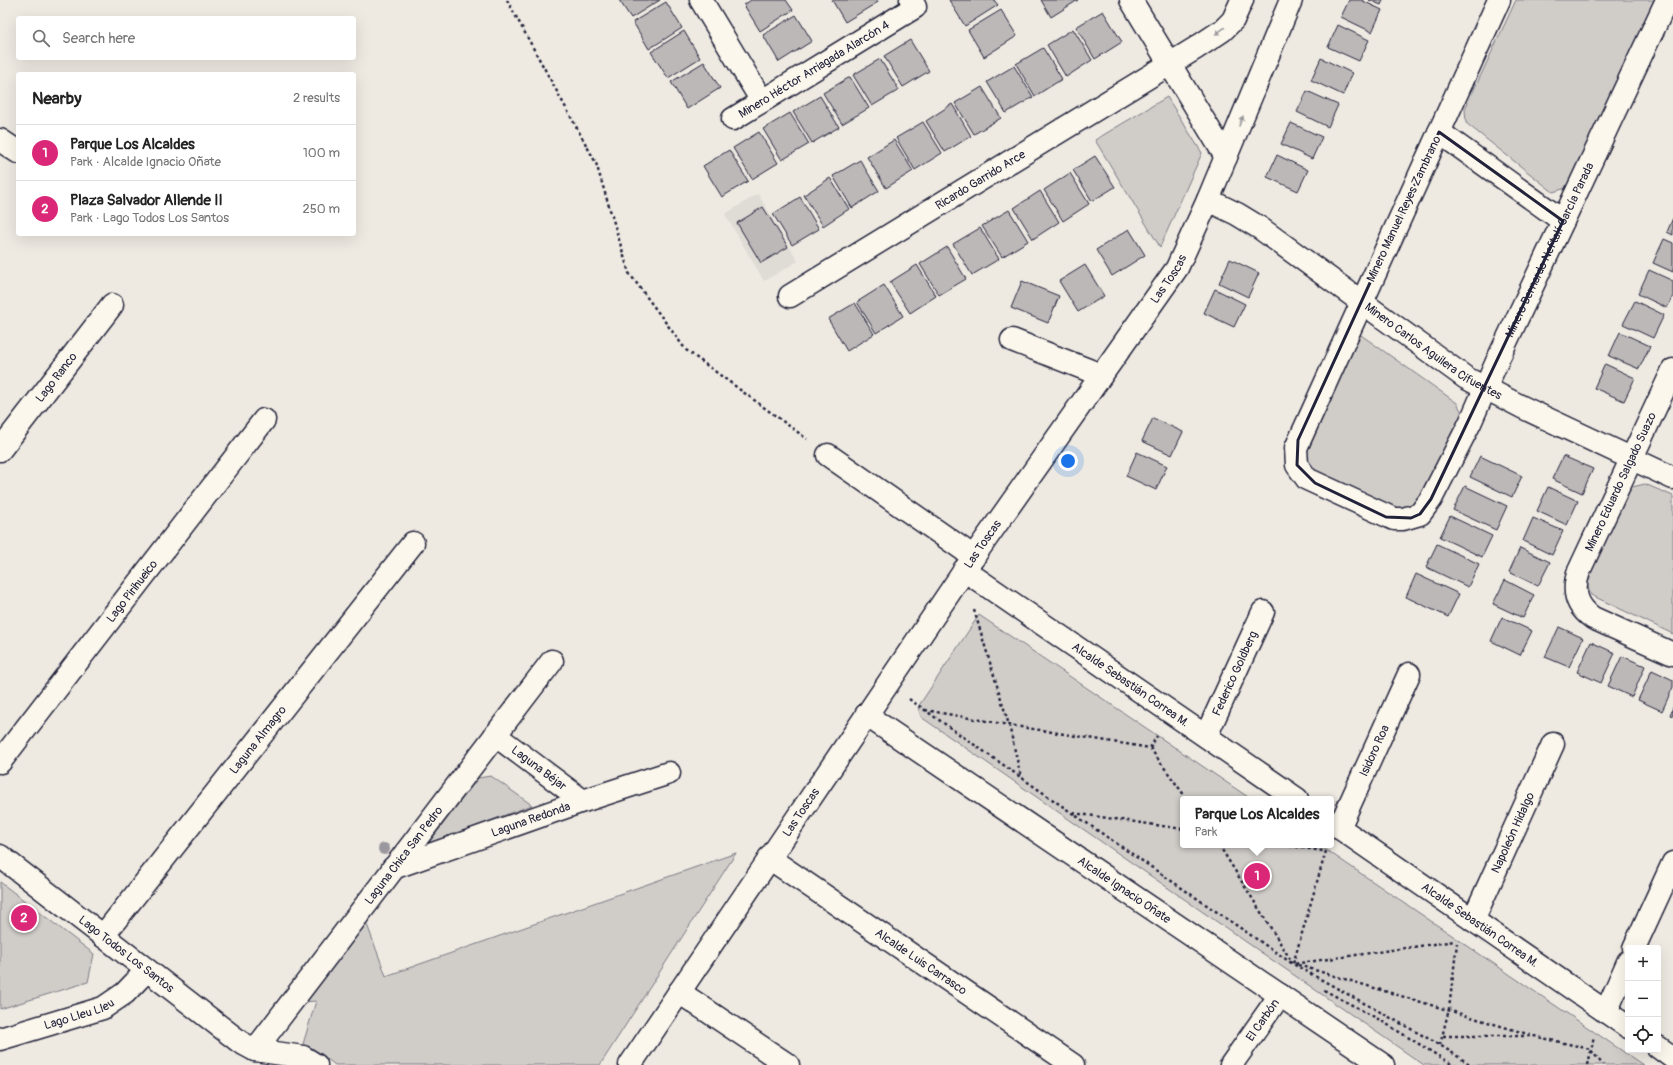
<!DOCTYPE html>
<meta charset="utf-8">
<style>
:root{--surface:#fff;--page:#f2f2f2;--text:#222;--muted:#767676;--line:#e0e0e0;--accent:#db2777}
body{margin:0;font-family:Pangolin,sans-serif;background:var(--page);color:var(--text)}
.controls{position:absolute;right:12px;bottom:12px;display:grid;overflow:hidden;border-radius:4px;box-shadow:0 4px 16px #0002}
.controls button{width:36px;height:36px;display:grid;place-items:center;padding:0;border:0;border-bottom:1px solid var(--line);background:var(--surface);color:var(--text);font:20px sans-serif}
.you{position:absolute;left:1068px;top:461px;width:14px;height:14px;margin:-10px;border:3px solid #fff;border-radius:50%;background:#1a73e8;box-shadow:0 0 0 6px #1a73e833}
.badge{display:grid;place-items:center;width:26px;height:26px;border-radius:50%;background:var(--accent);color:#fff;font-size:13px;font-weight:700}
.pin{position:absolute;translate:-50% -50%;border:2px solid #fff;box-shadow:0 1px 4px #0006}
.popup{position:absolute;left:1180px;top:796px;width:154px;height:52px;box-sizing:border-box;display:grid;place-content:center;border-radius:4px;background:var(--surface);filter:drop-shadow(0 1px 3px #0005);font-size:13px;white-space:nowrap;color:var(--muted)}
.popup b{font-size:15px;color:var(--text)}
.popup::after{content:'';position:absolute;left:50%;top:100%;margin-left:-8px;border:8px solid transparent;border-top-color:var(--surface)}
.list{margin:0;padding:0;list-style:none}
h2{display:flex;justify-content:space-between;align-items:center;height:52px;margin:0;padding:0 16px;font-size:17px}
h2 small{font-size:13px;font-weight:400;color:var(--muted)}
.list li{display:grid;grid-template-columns:26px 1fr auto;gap:12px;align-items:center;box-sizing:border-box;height:56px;padding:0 16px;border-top:1px solid var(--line)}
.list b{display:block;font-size:15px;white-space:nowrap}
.list p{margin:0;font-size:13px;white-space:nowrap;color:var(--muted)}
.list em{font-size:13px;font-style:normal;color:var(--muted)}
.icon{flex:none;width:22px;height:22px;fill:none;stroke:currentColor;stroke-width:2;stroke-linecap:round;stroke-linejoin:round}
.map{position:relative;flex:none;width:1673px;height:1065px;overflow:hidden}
.search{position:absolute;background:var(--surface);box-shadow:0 4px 16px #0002;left:16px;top:16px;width:340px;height:44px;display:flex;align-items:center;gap:10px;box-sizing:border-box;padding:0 14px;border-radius:4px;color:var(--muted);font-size:15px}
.panel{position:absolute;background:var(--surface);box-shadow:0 4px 16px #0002;left:16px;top:72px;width:340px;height:164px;border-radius:4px}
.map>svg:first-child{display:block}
.built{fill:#dfdbd5}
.green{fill:#d0cdc9;stroke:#797882}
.building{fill:#bcb8b8;stroke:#22223b}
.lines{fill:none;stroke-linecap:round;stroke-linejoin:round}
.minor-casing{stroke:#22223b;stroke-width:25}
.path{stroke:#22223b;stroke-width:2.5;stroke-dasharray:3 3;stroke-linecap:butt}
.minor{stroke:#fbf7ec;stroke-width:22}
.tree{fill:#9a989e}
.oneway{fill:#99979c}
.marked{fill:none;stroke:#22223b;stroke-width:3;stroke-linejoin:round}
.labels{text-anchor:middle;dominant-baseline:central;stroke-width:4;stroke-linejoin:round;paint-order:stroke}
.street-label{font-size:12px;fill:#22223b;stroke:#fbf7ec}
</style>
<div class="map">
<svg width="1673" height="1065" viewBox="0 0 1673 1065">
<rect width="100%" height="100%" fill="#eeeae2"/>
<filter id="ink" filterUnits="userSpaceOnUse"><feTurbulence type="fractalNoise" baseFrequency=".025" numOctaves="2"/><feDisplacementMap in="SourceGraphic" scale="8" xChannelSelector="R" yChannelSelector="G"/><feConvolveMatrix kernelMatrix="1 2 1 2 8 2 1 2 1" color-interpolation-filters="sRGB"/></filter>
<g filter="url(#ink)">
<path class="built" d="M758,194L798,261L764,281L725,214Z"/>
<path class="green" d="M1516,0H1656L1566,188L1553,192L1466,123L1465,109Z
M1167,97L1202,153L1160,247L1095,140Z
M1361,335L1457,403L1463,415L1420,504L1397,510L1311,469L1306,459L1307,446L1356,338Z
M1645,484L1673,496V634L1591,595L1587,585L1589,575L1625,497L1632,487Z
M979,615L1251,799H1183V845H1319L1643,1065H1424L921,717L918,707Z
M491,776L532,805L428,844L478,778Z
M736,853L600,1065H335L321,1054L303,1044L316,1001L304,1002L365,919L386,976Z
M0,882L94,954L88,982L0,1009Z"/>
<path class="building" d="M619,0H660L631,18Z
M751,0H786L793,10L760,31L744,5Z
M832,0H877L878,2L845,22Z
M949,0H994L998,5L965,26Z
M1041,0H1078L1051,17Z
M1349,0H1361L1382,10L1372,32L1341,17Z
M1369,0H1383L1381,5Z
M666,2L682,28L649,49L633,22Z
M1001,10L1017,36L984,57L968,30Z
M1103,11L1122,42L1095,59L1076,27Z
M796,15L812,41L779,62L763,35Z
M1338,25L1369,40L1359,61L1328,47Z
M1073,29L1092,60L1066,77L1047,45Z
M684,31L700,58L668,78L651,52Z
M910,40L929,71L903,87L884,56Z
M1043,48L1062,79L1035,96L1016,64Z
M1321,58L1352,73L1343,95L1311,80Z
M880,59L899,90L872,106L853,75Z
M704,62L720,88L687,109L671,82Z
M1014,66L1033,97L1006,113L987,82Z
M850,77L869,108L842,124L823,93Z
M982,87L1001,118L974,134L955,103Z
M1307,91L1338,105L1328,127L1297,112Z
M820,96L839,127L812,143L793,112Z
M952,104L971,136L945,152L926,121Z
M790,113L809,144L782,160L763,129Z
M923,122L942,153L915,170L896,138Z
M1291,123L1322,137L1312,159L1281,144Z
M759,132L778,163L752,179L733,148Z
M894,140L913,171L886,188L867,157Z
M729,150L748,181L722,197L703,166Z
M1277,155L1308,170L1298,191L1267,177Z
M1095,156L1115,187L1092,201L1073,170Z
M860,160L879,191L852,208L833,176Z
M1070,173L1089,204L1063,221L1044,190Z
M830,178L849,209L823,226L804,195Z
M1040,191L1059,222L1033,239L1014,208Z
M800,197L819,229L792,245L773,214Z
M763,207L788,247L761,263L737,223Z
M1009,210L1028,241L1002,257L982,226Z
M1673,218V235L1667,232Z
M980,228L999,259L972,275L953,244Z
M1129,229L1145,255L1112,276L1096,250Z
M1664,239L1673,243V272L1653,263Z
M947,247L966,279L939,295L920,264Z
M1230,259L1259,273L1248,297L1219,283Z
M917,265L936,296L910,313L890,282Z
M1085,265L1104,296L1078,312L1059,281Z
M1649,270L1673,281V296L1667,308L1638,294Z
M1022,281L1059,296L1048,323L1011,308Z
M884,285L903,316L876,333L857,302Z
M1215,289L1245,304L1234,327L1204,313Z
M1635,301L1664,315L1653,338L1623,324Z
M855,303L874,334L847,351L828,319Z
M1620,332L1650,346L1639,369L1609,356Z
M1605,364L1635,378L1624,401L1594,388Z
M1153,418L1183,432L1172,455L1142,441Z
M1137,452L1167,466L1156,490L1126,476Z
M1480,456L1522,476L1512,497L1470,477Z
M1563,456L1593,469L1582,493L1552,479Z
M1465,486L1507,506L1496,530L1453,510Z
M1548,487L1578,501L1567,525L1537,511Z
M1450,516L1492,536L1482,557L1440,537Z
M1533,518L1563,531L1552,555L1523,541Z
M1437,544L1479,564L1468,587L1426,567Z
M1520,548L1550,562L1538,586L1509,572Z
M1416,574L1459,594L1448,617L1406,597Z
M1505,580L1534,595L1523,618L1493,604Z
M1502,617L1532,631L1520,655L1491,641Z
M1559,627L1583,638L1569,667L1545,657Z
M1591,642L1615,653L1601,683L1577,672Z
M1622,656L1645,666L1632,697L1608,686Z
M1652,670L1673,680V687L1662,711L1638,700Z
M1673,707V716L1670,715Z"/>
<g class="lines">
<defs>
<g id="minor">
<path d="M701,0L762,101"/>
<path d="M1131,0L1226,157"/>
<path id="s1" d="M1499,0L1296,448L1297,465L1307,479L1394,519H1403L1420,514L1431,499L1470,423L1499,357L1667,0"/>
<path id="s2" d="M733,119L915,7L911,0"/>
<path d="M1439,132L1563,221"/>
<path d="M0,140L18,152"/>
<path id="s3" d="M1208,200L1237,214L1260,228L1466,378L1522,407L1673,478"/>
<path id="s4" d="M790,296L1196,48L1223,30L1233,20L1242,0"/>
<path d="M1012,340L1101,375"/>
<path d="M1673,370L1579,571C1572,591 1576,606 1593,618L1673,654"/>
<path id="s5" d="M0,450L112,305"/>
<path d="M828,455L974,557"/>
<path id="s6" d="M964,570L1297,799"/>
<path id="s7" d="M866,715L1383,1065"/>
<path id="s8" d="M495,735L583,801"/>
<path id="s9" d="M1206,736L1263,612"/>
<path id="s10" d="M0,762L264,420"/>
<path id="s11" d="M1331,822L1628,1027"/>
<path id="s12" d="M1339,828L1409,674"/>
<path id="s13" d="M0,856L240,1042L255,1050L303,1057L316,1065"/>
<path id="s14" d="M769,858L1073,1065"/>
<path id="s15" d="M393,868L583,801L669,773"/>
<path id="s16" d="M1473,920L1553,744"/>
<path id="s17" d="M103,936L413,543"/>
<path d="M1634,948L1673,863"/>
<path d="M679,992L788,1065"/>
<path d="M1606,1012L1628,962"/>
<path id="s18" d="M0,1039L103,1008L125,993L147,970"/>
<path d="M1658,1047L1673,1058"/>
<path id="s19" d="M255,1050L552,661"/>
<path id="s20" d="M630,1065L981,546L1177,268L1208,200L1291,0"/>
<path id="s21" d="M1231,1065L1280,995"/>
</g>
</defs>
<use href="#minor" class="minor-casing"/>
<path class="path" d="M507,0L596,163L629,273L686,350L807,439
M974,610L1009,725L1021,777
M909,699L1072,813L1293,964L1440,1045L1471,1065
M925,710L1009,725L1150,748L1187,799
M1150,748L1157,736
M1073,813L1183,829
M1219,845L1292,962
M1284,845L1323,851
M1326,851L1293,964L1455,941
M1298,965L1534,1036L1590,1049L1603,1065
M1324,990L1380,1020L1453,1065
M1443,1036H1531
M1440,1045L1449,1009L1457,943
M1588,1065L1594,1036"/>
<use href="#minor" class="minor"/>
</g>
<circle class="tree" cx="384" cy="849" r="6"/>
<defs><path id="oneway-solid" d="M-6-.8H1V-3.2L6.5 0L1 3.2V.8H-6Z"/></defs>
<g class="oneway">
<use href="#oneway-solid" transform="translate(1220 31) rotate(144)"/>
<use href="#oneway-solid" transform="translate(1241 121) rotate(-68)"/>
</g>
</g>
<path class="marked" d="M1439,132L1563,221L1431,499L1420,514L1411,518L1386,517L1315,483L1297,465L1298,440Z"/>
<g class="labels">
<g class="street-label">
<text stroke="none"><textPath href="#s2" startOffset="95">Minero Héctor Arriagada Alarcón 4</textPath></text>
<text stroke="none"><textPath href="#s4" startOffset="223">Ricardo Garrido Arce</textPath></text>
<text transform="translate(1404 209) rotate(-65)">Minero Manuel Reyes Zambrano</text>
<text stroke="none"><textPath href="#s1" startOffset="943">Minero Bernardo Neftalí García Parada</textPath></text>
<text stroke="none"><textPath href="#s20" startOffset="953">Las Toscas</textPath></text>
<text stroke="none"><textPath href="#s3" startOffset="272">Minero Carlos Aguilera Cifuentes</textPath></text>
<text stroke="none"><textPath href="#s5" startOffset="92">Lago Ranco</textPath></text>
<text transform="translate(1621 482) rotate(-65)">Minero Eduardo Salgado Suazo</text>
<text stroke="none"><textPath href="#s20" startOffset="629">Las Toscas</textPath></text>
<text stroke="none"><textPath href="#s10" startOffset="216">Lago Pirihueico</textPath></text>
<text stroke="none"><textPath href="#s9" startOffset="69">Federico Goldberg</textPath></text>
<text stroke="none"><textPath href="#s6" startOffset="202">Alcalde Sebastián Correa M.</textPath></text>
<text stroke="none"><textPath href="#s17" startOffset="250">Laguna Almagro</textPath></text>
<text stroke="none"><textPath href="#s12" startOffset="85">Isidoro Roa</textPath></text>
<text stroke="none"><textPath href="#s8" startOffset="55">Laguna Béjar</textPath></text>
<text stroke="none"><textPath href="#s20" startOffset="305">Las Toscas</textPath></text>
<text stroke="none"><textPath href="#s15" startOffset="146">Laguna Redonda</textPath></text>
<text stroke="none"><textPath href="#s16" startOffset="96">Napoleón Hidalgo</textPath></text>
<text stroke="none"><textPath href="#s19" startOffset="245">Laguna Chica San Pedro</textPath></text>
<text stroke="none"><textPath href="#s7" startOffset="312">Alcalde Ignacio Oñate</textPath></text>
<text stroke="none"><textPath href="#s11" startOffset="181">Alcalde Sebastián Correa M.</textPath></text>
<text stroke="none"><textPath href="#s13" startOffset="160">Lago Todos Los Santos</textPath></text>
<text stroke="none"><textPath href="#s14" startOffset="184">Alcalde Luis Carrasco</textPath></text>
<text stroke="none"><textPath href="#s18" startOffset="83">Lago Lleu Lleu</textPath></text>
<text stroke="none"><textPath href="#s21" startOffset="55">El Carbón</textPath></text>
</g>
</g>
</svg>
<div class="controls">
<button>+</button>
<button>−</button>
<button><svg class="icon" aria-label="locate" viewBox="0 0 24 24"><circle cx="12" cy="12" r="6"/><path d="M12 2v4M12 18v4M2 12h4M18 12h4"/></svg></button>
</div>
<div class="you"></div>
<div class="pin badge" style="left:1257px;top:876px">1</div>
<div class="popup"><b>Parque Los Alcaldes</b>Park</div>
<div class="pin badge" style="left:24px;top:918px">2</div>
<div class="search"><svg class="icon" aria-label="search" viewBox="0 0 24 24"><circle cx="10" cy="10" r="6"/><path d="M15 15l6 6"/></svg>Search here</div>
<section class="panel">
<h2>Nearby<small>2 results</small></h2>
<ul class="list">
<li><span class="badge">1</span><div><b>Parque Los Alcaldes</b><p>Park · Alcalde Ignacio Oñate</p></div><em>100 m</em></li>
<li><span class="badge">2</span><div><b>Plaza Salvador Allende II</b><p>Park · Lago Todos Los Santos</p></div><em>250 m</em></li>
</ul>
</section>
</div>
